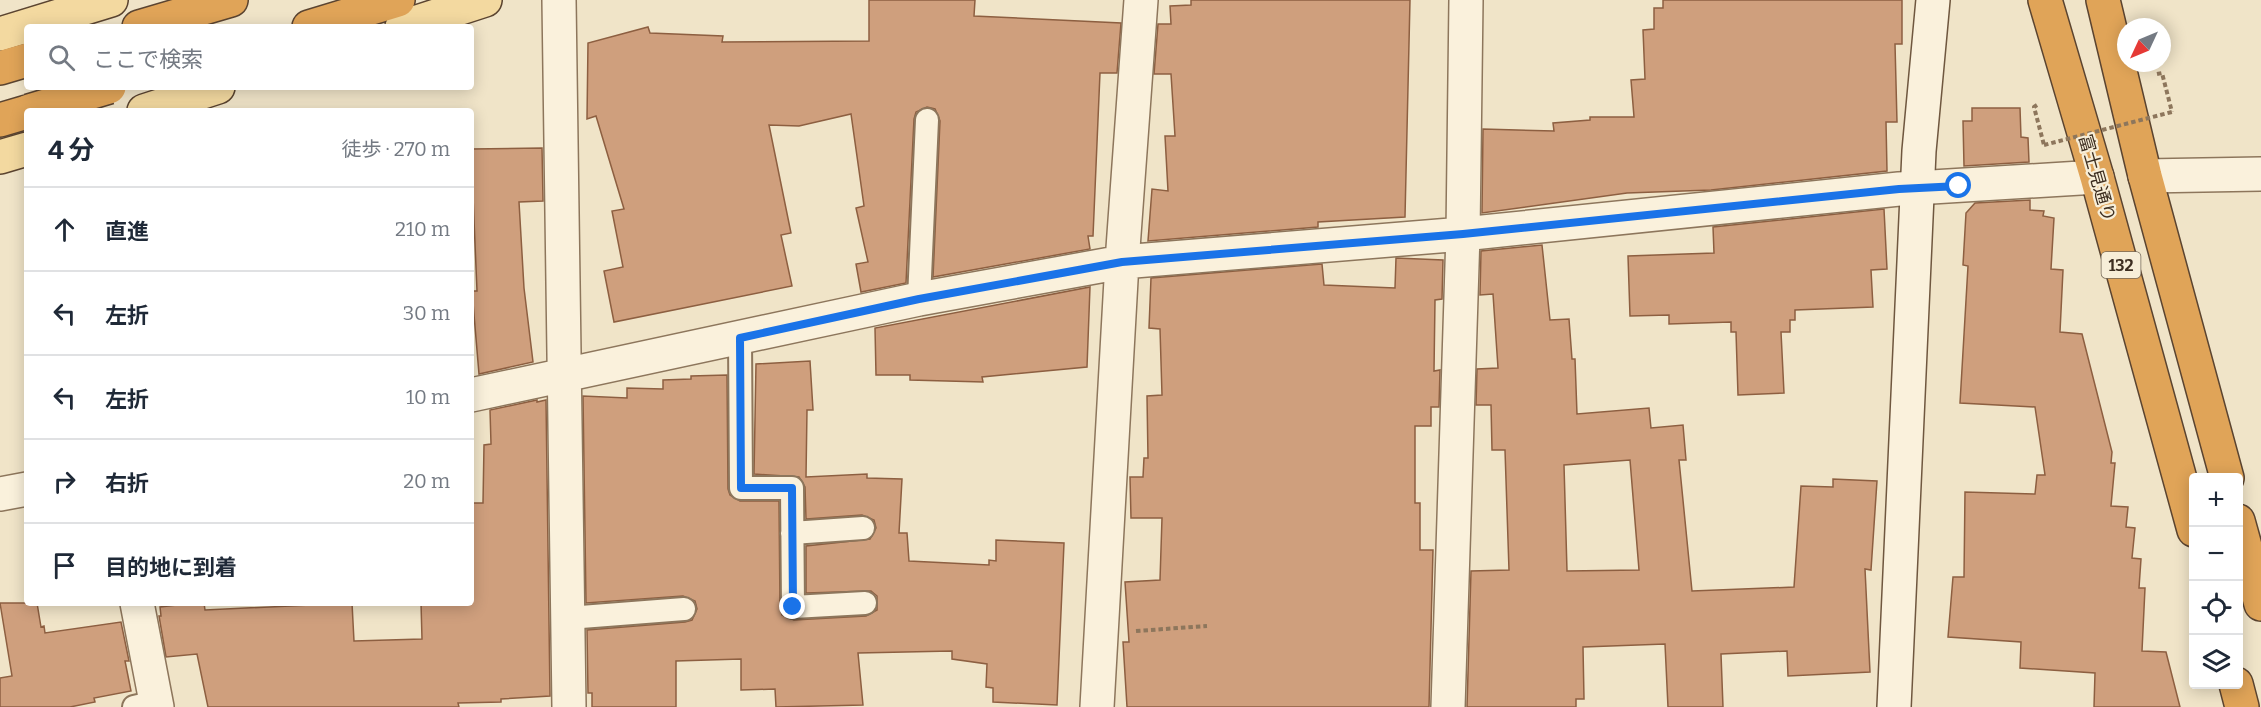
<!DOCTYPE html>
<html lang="ja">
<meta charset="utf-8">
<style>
:root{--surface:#fff;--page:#f2f2f3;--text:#1f2937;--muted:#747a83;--line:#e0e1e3}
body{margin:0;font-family:Bitter,"Noto Sans JP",serif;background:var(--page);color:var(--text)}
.controls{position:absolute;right:18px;bottom:18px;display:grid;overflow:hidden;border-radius:6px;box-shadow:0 3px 15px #0003}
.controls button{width:54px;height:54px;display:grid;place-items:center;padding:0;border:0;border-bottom:2px solid var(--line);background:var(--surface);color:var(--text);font:30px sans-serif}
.compass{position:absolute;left:2117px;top:18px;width:54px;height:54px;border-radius:50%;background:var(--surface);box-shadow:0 3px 15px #0003;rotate:226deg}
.stop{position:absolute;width:18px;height:18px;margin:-14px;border:4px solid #1a73e8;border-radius:50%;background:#fff}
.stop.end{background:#1a73e8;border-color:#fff;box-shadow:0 2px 6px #0008}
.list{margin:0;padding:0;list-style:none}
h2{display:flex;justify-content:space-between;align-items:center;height:78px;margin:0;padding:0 24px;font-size:26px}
h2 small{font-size:20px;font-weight:400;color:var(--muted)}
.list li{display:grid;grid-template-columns:39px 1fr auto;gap:18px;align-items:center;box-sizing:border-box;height:84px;padding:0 24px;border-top:2px solid var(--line)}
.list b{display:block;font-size:22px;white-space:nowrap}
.list em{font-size:20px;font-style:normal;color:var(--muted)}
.icon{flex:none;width:33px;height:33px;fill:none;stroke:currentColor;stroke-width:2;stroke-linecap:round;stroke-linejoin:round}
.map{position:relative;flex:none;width:2261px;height:707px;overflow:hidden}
.search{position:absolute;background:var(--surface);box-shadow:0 3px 15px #0003;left:24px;top:24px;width:450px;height:66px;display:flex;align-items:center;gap:15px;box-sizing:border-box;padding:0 21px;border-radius:6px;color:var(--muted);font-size:22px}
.panel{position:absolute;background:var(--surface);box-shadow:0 3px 15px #0003;left:24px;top:108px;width:450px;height:498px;border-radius:6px}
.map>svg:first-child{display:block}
.building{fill:#cf9f7d;stroke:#8d5f41;stroke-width:1.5;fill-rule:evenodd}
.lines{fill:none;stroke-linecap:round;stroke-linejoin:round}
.lane-casing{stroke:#8d765c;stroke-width:26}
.street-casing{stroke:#8d765c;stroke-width:36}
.secondary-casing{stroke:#6f573f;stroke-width:36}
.primary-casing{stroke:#5b4430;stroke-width:36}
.highway-casing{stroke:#5b4430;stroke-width:36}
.path{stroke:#8d765c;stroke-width:4;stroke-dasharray:4.5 3;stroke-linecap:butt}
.lane{stroke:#faf1dc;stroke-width:22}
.street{stroke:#faf1dc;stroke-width:33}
.secondary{stroke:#faf1dc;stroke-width:33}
.primary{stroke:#f3d9a0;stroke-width:33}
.highway{stroke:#e0a458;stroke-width:33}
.highway-bridge-casing{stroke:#5b4430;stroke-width:36;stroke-linecap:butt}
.path-bridge{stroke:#8d765c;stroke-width:4;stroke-dasharray:4.5 3;stroke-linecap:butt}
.highway-bridge{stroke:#e0a458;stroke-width:33}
.route{stroke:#1a73e8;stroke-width:8}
.labels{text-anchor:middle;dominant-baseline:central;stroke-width:4.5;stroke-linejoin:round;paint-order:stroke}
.shield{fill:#f7eed8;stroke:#756857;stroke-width:1.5}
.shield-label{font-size:16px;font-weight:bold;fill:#3d2e20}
.street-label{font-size:18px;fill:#3d2e20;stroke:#f7eed8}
</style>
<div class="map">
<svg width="2261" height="707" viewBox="0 0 2261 707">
<rect width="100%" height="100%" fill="#f0e4c8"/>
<path class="building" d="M869,0H975L974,16L1121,23L1117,73H1100L1093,236H1088L1090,249L933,277L940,121L935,109L927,107L916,112L914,119L906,283L861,292L856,264L868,262L856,208L864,206L851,114L799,126L769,125L791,233L781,235L792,286L614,322L604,271L623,267L612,211L624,209L596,116L587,119L588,43L648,27L650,33L723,36L722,42L869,41Z
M1191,0H1410L1405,217L1318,222V227L1148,241L1152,189L1168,191L1165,136H1175L1171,74H1154L1158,24H1171L1170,6L1191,5Z
M1663,0H1902V44H1895L1897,122H1886L1887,171L1711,190L1627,193L1482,213L1483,129L1554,131L1553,123L1590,120V117H1634L1631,80L1645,79L1643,30L1654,29V8H1663Z
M1972,108H2020L2021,137L2028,138L2029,162L1964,166L1963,121H1972Z
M542,148L543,201L519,202L524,288L533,362L479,374L472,291H477L471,149Z
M2030,200V210L2044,211L2043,216L2054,218L2051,269L2063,270L2060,332L2082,334L2112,452L2111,463H2115L2111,506L2128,507L2126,527L2135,528L2132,558L2141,559L2139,588H2145L2142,651L2166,652L2180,707H2094L2095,673L2020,668L2021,642L1948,637L1953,577H1964L1965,492L2035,494L2037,475H2045L2035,407L1960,403L1968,266L1963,265L1966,213L1975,203Z
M1884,209L1887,269L1871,270L1873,307L1795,310V320H1790V332H1781L1784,393L1738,395L1736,332H1731V322L1669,324V315L1630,316L1628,256L1714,253L1713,227Z
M1542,245L1550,320L1569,319L1572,359H1575L1577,414L1649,408L1651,428L1683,425L1686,460H1679L1692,591L1794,587L1801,486L1833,487V479L1877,481L1871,570L1865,569L1870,672L1788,676L1787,651L1721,654L1723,707H1668L1665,644L1583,647L1584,699H1576V707H1467L1471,571L1509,570L1505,450H1492L1491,405H1476L1477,369L1498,368L1493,294L1480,295L1481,251ZM1630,460L1639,570L1567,571L1564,465Z
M1396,258L1443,260L1442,299L1435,300L1434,371L1440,370L1439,407H1431V426H1415V503H1420V550H1433L1429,707H1127L1123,642H1129L1125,582L1160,580L1162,518H1131L1130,477H1143L1144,458H1148L1147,396L1162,395L1160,329L1149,328L1151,278L1322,264L1324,285L1395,288Z
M1090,287L1087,367L982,377L983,382L910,380V375H876L875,328Z
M810,361L813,410H807L806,477L867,474V478L902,479L899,533H907L909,561L989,565V560L996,561V540L1064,543L1057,705L993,702V688L986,687L987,664L952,659V651L858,653L863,705L776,707L775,689L741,690V659L676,661V707H592V693H588L587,630L685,622L692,620L697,609L695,601L683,596L586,603L583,396L627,398V388L663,389V380L691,379V376L727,375L728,489L730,495L740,501H779L780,607L782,615L794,620L866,616L877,610V596L871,591L806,593V546L870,539L876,528L874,520L862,515L806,519L805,487L799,477L754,474L756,364Z
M537,400V402L546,400L550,696L501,699V702L458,703L459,707H208L197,654L166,657L159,616H161L160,607L194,603H204L205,610L352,603L354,641L422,639L421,603H471V503H483L484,445L491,444L490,410Z
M0,603H37L41,627L44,626L45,633L121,622L129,661H125L131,691L94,698L95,702L70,707H0V678L12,676Z"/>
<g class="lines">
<defs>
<path id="lane" d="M919,299L927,120
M740,338L741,488H792L793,607L865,603
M792,533L863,528
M568,618L684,609
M134,707L156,702"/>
<path id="street" d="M559,0L569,707
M2145,176L2261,174
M471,395L919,299L1122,262L1463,234L1899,189L2097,177
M0,494L27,489
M137,603L157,707
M1097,707L1122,262L1141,0
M1448,707L1463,234L1466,0"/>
<path id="secondary" d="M1894,707L1919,151L1933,0"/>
<path id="primary" d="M402,27L485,0
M0,34L111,0
M144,111L218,87
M0,157L27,149"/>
<path id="highway" d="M2045,0L2097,177L2194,530
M2103,0L2145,176L2227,478
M139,27L231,0
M309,27L398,0
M0,68L27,60
M0,120L27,112
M2238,521L2261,604
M2236,684L2242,707"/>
</defs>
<use href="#lane" class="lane-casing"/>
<use href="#street" class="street-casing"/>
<use href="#secondary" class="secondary-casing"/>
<use href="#primary" class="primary-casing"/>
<use href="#highway" class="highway-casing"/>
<path class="path" d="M2157,74L2162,73L2172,112
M2037,105L2034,107L2044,145
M1136,631L1207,626"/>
<use href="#lane" class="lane"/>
<use href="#street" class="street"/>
<use href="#secondary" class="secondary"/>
<use href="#primary" class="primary"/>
<use href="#highway" class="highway"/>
<defs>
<path id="highway-bridge" d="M29,111L109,87"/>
</defs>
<use href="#highway-bridge" class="highway-bridge-casing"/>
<path class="path-bridge" d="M2044,145L2172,112"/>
<use href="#highway-bridge" class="highway-bridge"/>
</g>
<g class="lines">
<path class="route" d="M793,607L792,488H741L740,338L919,299L1122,262L1463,234L1899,189L1959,186"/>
</g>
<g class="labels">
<rect class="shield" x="2101.5" y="252" width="39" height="26" rx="4.5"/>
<g class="shield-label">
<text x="2121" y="265">132</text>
</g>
<g class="street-label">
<text transform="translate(2097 178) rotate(74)">富士見通り</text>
</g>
</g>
</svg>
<div class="controls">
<button>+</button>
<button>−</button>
<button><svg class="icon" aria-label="locate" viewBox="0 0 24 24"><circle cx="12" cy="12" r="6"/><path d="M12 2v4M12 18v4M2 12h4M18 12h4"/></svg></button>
<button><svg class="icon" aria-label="layers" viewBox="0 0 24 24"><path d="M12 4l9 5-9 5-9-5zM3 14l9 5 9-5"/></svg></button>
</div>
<svg class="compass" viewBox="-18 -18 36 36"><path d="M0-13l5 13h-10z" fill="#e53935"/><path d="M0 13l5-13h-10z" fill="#747a83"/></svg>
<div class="stop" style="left:1959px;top:186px"></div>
<div class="stop end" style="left:793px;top:607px"></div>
<div class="search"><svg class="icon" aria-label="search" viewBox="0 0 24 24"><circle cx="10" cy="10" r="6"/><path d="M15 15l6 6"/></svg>ここで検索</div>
<section class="panel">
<h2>4 分<small>徒歩 · 270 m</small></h2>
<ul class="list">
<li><svg class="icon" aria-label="ahead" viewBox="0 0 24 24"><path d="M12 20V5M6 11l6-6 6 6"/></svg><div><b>直進</b></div><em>210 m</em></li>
<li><svg class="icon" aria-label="left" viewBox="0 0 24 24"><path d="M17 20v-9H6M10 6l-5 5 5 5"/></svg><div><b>左折</b></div><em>30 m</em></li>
<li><svg class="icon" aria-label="left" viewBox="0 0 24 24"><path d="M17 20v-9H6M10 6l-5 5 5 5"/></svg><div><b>左折</b></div><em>10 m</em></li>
<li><svg class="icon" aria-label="right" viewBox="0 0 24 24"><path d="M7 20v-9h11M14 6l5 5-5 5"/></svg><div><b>右折</b></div><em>20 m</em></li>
<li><svg class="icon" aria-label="arrive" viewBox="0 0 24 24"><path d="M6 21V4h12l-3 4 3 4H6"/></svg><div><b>目的地に到着</b></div></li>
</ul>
</section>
</div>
